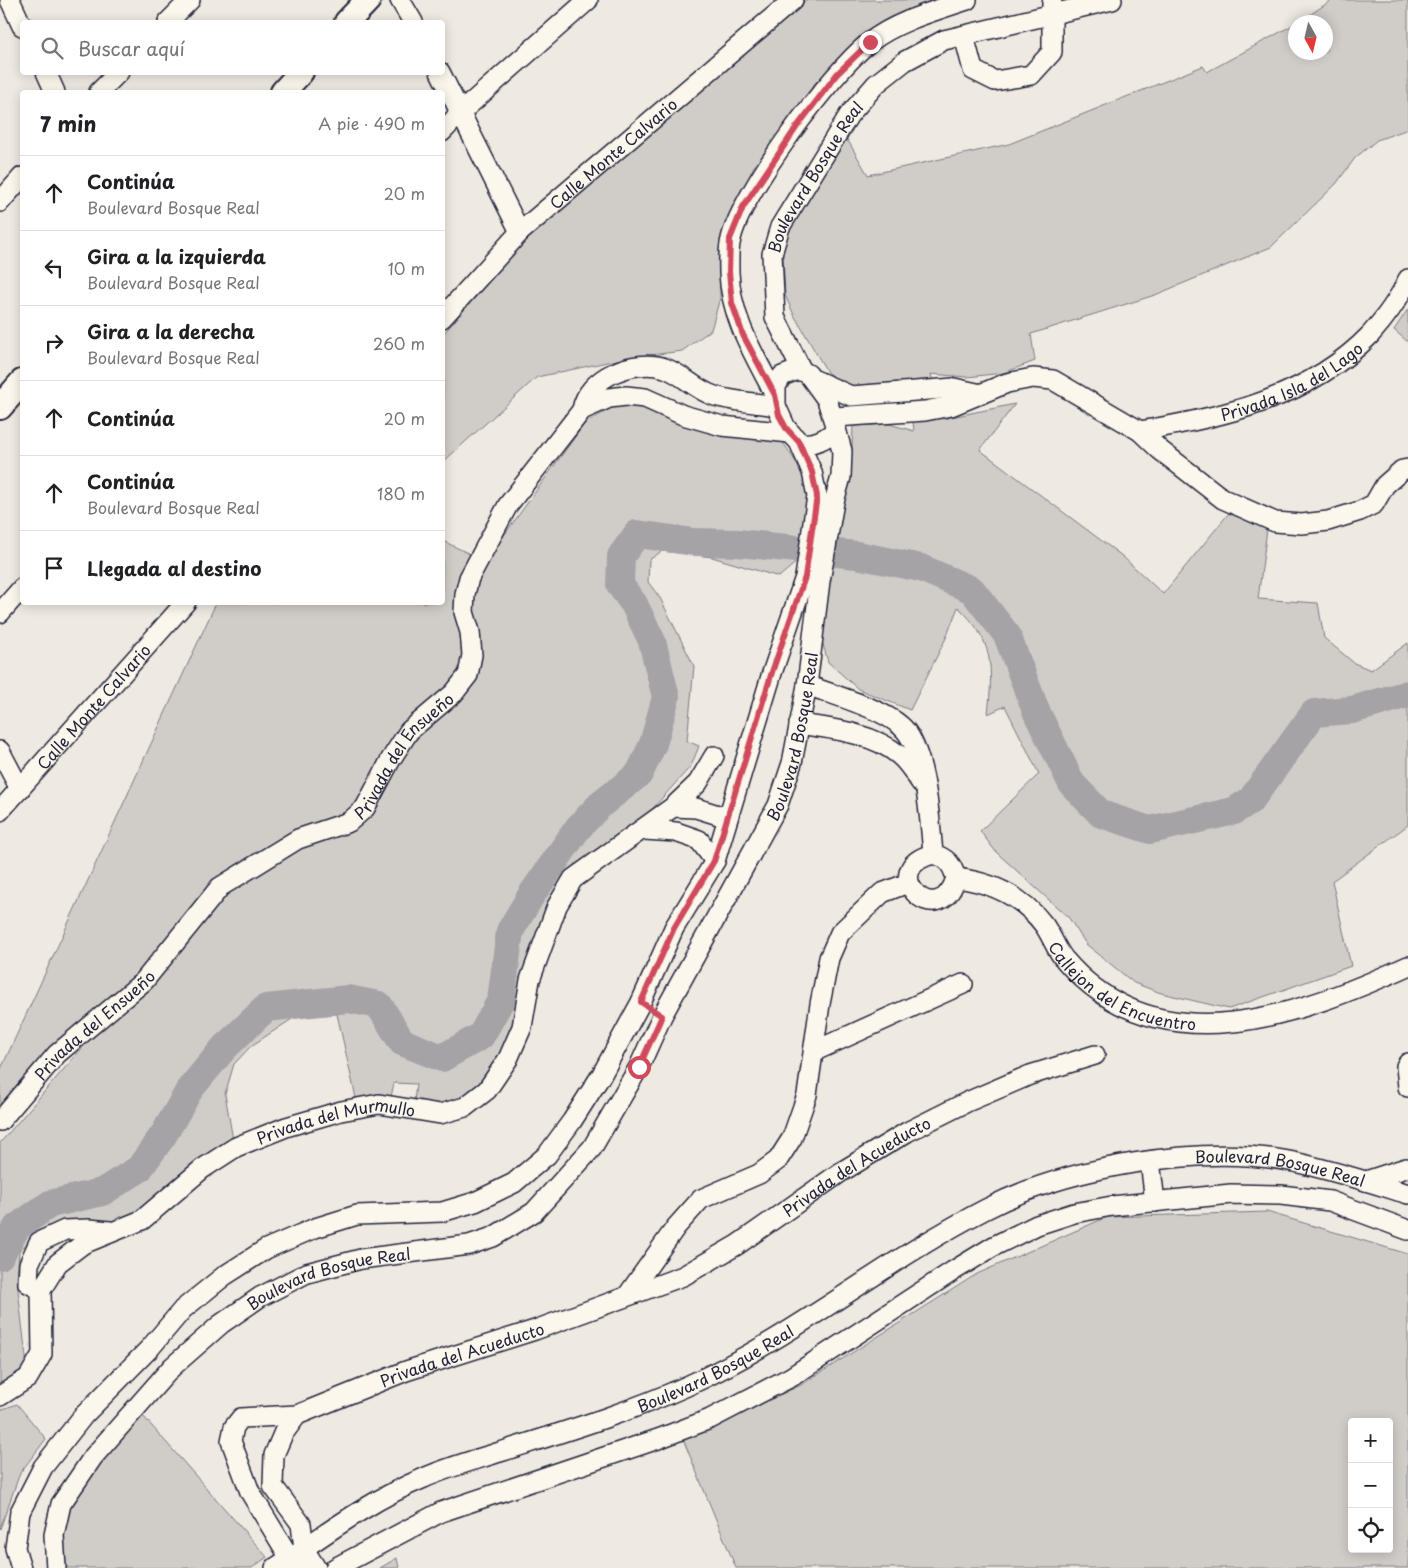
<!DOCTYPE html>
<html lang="es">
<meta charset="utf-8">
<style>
:root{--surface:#fff;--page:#f2f2f2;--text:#202124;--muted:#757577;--line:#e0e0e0}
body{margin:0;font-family:"Playpen Sans",sans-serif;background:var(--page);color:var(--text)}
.controls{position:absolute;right:15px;bottom:15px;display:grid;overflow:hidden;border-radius:5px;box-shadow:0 2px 12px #0003}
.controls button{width:45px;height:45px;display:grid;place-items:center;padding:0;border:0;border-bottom:1px solid var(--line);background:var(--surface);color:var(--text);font:25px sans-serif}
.compass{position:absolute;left:1288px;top:15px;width:45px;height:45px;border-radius:50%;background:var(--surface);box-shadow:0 2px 12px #0003;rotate:172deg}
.stop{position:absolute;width:15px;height:15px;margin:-11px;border:4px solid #d1495b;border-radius:50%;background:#fff}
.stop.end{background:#d1495b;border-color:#fff;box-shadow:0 1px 5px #0008}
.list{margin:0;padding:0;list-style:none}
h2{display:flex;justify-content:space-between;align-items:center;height:65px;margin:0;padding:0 20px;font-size:21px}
h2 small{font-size:16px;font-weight:400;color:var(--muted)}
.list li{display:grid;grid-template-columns:32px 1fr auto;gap:15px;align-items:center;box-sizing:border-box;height:75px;padding:0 20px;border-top:1px solid var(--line)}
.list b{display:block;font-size:19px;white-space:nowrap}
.list p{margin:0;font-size:16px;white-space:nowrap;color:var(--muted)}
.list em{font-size:16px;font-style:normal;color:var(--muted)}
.icon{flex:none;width:28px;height:28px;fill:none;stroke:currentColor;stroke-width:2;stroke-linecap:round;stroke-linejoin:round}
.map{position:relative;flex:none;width:1408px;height:1568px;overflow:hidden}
.search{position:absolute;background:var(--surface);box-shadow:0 2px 12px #0003;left:20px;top:20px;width:425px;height:55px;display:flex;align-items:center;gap:12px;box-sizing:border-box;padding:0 18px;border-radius:5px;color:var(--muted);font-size:19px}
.panel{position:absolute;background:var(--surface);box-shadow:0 2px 12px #0003;left:20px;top:90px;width:425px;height:515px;border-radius:5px}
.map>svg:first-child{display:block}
.green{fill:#d0cdc9;stroke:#797882;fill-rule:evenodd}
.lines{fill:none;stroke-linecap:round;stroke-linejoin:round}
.river{stroke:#a6a3a7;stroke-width:28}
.minor-casing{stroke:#22223b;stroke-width:22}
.major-casing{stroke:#22223b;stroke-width:28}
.minor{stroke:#fbf7ec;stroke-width:19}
.major{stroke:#fbf7ec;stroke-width:24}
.route{stroke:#d1495b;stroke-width:6}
.labels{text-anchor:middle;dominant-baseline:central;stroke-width:5;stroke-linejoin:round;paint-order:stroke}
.street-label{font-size:16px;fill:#22223b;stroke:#fbf7ec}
</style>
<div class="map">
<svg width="1408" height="1568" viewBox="0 0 1408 1568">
<rect width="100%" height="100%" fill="#eeeae2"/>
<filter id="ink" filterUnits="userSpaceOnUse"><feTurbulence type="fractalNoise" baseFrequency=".02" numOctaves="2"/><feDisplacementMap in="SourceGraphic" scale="10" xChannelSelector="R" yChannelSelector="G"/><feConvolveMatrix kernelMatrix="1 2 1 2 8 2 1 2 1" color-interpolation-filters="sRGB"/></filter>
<g filter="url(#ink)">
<path class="green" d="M806,0H933L880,27L816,82L753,168L720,244V298L711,330L682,351L621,359L537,377L443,462V334L525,241L593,180Z
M1332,0H1408V129L1377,140L1355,158L1336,184L1271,247L1155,295L1031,334L1035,361L1003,373L967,377L931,374L942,419L1015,404L980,450L1122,556L1163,594L1229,513L1267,529L1258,599L1318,603L1324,638L1354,663L1371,670L1408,643V825L1332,881L1351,966L1229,1009L1161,993L1134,983L1086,944L1069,918L996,852L980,831L1039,774L1005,706L988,714C993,667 994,640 958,607L946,638L910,710L858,689L828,662L822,641L824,604L836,520L851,467L853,426L889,424L914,431L909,383L848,389L827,372L794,315L785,295L783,255L786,239L796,213L815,181L847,139L868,175L1009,144L1203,66L1207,72L1295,24L1296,52H1326V22H1299Z
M1408,309V342L1394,330Z
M645,404L780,438L804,474L808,510L800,559L779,577L712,557L662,551L649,560L648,582L660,598L694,666L687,741L699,746L691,766L645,817L555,894L514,1035L474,1097L443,1108L414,1102L416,1084L394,1083L391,1097L356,1098L337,1014L295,1017L251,1046L234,1064L225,1094L233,1140L144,1214L113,1226L39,1233L19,1251L17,1281L27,1366L0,1384V1143L109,1017L223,892L372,808L394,768L427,726L473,675L480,629L471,606L475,580L505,534L585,423L614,407Z
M443,541L478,558L464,665L359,806L311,831L262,850L223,876L143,969L49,1049L0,1111V1071L216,603L442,602Z
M1267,1212L1408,1254V1568H736L683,1439L801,1385L977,1274L1107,1217ZM1352,1422H1389V1549H1352Z
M17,1404L46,1439L20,1473L0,1529V1410Z
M143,1416L267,1557L252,1568H67C65,1557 60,1541 61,1530C69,1488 114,1446 143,1416Z
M397,1558L399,1568H380Z"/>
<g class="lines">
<path class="river" d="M0,1256L17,1227L50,1204L102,1192L139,1169L164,1134L190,1089L224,1048L266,1008L348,999L379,1005L402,1042L442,1058L481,1036L501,1000L510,931L532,894L578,828L600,805L639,774L653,744L666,697L652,641L634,604L620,585L621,556L637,534L694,542L738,543L857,555L921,568L972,590L1007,635L1036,711L1072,784L1101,814L1150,830L1234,811L1251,800L1314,713L1352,710L1408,694"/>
<defs>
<g id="minor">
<path d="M10,0L22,26"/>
<path d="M400,0L413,22"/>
<path d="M168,22L190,0"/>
<path d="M964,36L973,70L995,81L1031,75L1052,52V3"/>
<path d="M46,72L55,92"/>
<path d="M440,72L520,232"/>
<path d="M99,92L119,72"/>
<path d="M442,132L461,112L588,0"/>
<path d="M0,202L22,177"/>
<path id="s1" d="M442,318L520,232L793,0"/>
<path id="s2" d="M802,371L775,317L772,254L780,227L849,115L876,84L905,61L944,40L1112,0"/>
<path d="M815,380L851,396L954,388L981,394"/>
<path d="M775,395C755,356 731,319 729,273C729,262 728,249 731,239C741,193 832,71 870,42C897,21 935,11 967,0"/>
<path d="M582,410C587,377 634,358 665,368C682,374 695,389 712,395C728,401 758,403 776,406"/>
<path d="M835,417L925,411L951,406L1007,383L1033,378L1053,380L1140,431L1160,450L1223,499L1275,522L1302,524L1328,521L1360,511L1374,504L1385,485L1402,470L1408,469"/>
<path id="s3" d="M1140,431C1224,417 1309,398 1370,335C1385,318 1399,300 1408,279"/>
<path d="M0,613L22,588"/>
<path d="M807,685C833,695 881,708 901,726C926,747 930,822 933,854"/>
<path d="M799,724C833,729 873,733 899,755C908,762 915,774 921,783"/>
<path d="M0,751L20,789"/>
<path d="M673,807L696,808L728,818"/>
<path id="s4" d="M0,811L186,602"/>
<path d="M644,830L676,832L699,840L715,861"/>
<path d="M933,854C874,869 938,936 956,878"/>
<path d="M933,854C947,858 952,864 956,878"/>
<path id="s5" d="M956,878C990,882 1022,896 1044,925C1052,936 1056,950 1065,960C1158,1069 1299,1015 1408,966"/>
<path d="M815,1051L963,984"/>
<path d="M1408,1063L1406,1066L1408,1087"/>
<path id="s6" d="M0,1121L57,1054L144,981L220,887L298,839L349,822L365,808L391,759L409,731L454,693L468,675L472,655L470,632L464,612L465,594L469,578L508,505L582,410L609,398L626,396L645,398L683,415L722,426L790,433"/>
<path d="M1150,1161L1155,1202"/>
<path d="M1366,1181L1406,1168"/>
<path d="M41,1290L28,1283L29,1264L39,1242L65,1230L89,1229L110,1231"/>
<path d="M627,1296L676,1227L701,1199L759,1174L778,1160L792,1138L807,1095L820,1004L829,958L840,933L882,893L908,883"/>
<path id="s7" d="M0,1396L28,1378L42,1354L41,1290L58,1263L83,1244L142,1220L202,1169L236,1147L286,1127L341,1111L379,1104L440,1114L465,1107L487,1090L508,1059L522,1027L530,980L557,906L573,879L673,807L698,783L714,756"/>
<path d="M297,1415L283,1434L274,1455L273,1486L301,1524L304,1549L316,1568"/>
<path d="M21,1568L15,1548L20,1512L43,1467L84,1415L150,1348L183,1309L224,1276L266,1249L315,1228L357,1215L442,1212L475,1202L514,1183L547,1155L572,1121L602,1074L641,1002L674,928L715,861L772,673L805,577L817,496L812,472L799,442L786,428L776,406V386L782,376L795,371H802L808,374L827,400L836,429C827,439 813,446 799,442"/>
<path id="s8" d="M56,1568L54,1535L61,1504L93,1457L172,1367L221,1324L260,1297L307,1273L361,1259L469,1245L493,1237L534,1212L592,1148L639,1067L662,1016L778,805L792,763L807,685L820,581L834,502L841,477L842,451L836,429"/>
<path id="s9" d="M275,1568C323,1536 370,1500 424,1478C448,1467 475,1460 500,1452C563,1432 627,1413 687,1386C793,1338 883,1262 986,1209C1067,1167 1199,1144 1289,1161C1329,1169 1369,1182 1408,1194"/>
<path id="s10" d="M296,1568L250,1492L231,1441L234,1427L241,1418L297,1415L406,1371L535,1330L683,1276L737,1245L841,1172L907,1132L967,1102L1030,1075L1095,1055"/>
<path d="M335,1568L441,1512L658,1439L710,1419L791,1377L953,1271L994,1246L1037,1225L1074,1213L1112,1206L1231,1194L1281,1195L1330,1201L1408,1230"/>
</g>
<path id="major" d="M347,22L368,0
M283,92L301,72
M0,407L22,382"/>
</defs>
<use href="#minor" class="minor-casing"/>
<use href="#major" class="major-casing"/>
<use href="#minor" class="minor"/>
<use href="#major" class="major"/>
</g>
</g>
<g class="lines" filter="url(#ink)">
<path class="route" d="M639,1067L662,1016L641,1002L674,928L714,861L772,672L805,577L817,496L812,472L799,442L786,428L779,415L775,395L743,335L732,303L729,272L730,239L743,207L796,128L837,74L870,42"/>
</g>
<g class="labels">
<g class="street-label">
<text stroke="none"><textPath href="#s1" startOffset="238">Calle Monte Calvario</textPath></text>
<text stroke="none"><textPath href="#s2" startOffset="212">Boulevard Bosque Real</textPath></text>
<text stroke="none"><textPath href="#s3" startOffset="161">Privada Isla del Lago</textPath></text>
<text stroke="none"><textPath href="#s4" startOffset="140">Calle Monte Calvario</textPath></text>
<text stroke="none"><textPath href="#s8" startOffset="1192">Boulevard Bosque Real</textPath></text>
<text stroke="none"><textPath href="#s6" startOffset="555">Privada del Ensueño</textPath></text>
<text stroke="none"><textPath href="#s5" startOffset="208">Callejon del Encuentro</textPath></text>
<text stroke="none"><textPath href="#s6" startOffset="135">Privada del Ensueño</textPath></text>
<text stroke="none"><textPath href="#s7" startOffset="476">Privada del Murmullo</textPath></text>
<text stroke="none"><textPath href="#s10" startOffset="841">Privada del Acueducto</textPath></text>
<text stroke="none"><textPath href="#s9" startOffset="1104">Boulevard Bosque Real</textPath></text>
<text stroke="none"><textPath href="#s8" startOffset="426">Boulevard Bosque Real</textPath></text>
<text stroke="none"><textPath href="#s10" startOffset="401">Privada del Acueducto</textPath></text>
<text stroke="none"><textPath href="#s9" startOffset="486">Boulevard Bosque Real</textPath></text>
</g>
</g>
</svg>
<div class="controls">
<button>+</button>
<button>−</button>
<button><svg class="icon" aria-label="locate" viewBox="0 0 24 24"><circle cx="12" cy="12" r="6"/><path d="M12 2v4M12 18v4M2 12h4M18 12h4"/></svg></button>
</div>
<svg class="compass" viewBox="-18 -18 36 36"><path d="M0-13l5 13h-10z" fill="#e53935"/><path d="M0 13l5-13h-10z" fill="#757577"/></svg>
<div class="stop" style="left:639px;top:1067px"></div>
<div class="stop end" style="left:870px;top:42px"></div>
<div class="search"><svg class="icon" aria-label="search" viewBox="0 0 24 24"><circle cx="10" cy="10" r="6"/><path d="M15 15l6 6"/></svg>Buscar aquí</div>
<section class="panel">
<h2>7 min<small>A pie · 490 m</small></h2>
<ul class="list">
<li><svg class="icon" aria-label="ahead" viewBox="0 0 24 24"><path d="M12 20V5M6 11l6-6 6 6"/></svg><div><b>Continúa</b><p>Boulevard Bosque Real</p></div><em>20 m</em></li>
<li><svg class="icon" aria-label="left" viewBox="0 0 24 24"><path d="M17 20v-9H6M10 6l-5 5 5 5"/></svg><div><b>Gira a la izquierda</b><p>Boulevard Bosque Real</p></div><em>10 m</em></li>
<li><svg class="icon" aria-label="right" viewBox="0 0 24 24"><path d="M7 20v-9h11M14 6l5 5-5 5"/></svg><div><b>Gira a la derecha</b><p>Boulevard Bosque Real</p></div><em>260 m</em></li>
<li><svg class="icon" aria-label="ahead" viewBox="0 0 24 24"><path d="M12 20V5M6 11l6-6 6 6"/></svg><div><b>Continúa</b></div><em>20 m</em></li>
<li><svg class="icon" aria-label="ahead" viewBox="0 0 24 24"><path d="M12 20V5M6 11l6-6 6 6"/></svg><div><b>Continúa</b><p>Boulevard Bosque Real</p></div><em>180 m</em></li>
<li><svg class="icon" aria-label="arrive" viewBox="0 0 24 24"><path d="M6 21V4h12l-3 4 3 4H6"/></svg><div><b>Llegada al destino</b></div></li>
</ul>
</section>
</div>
